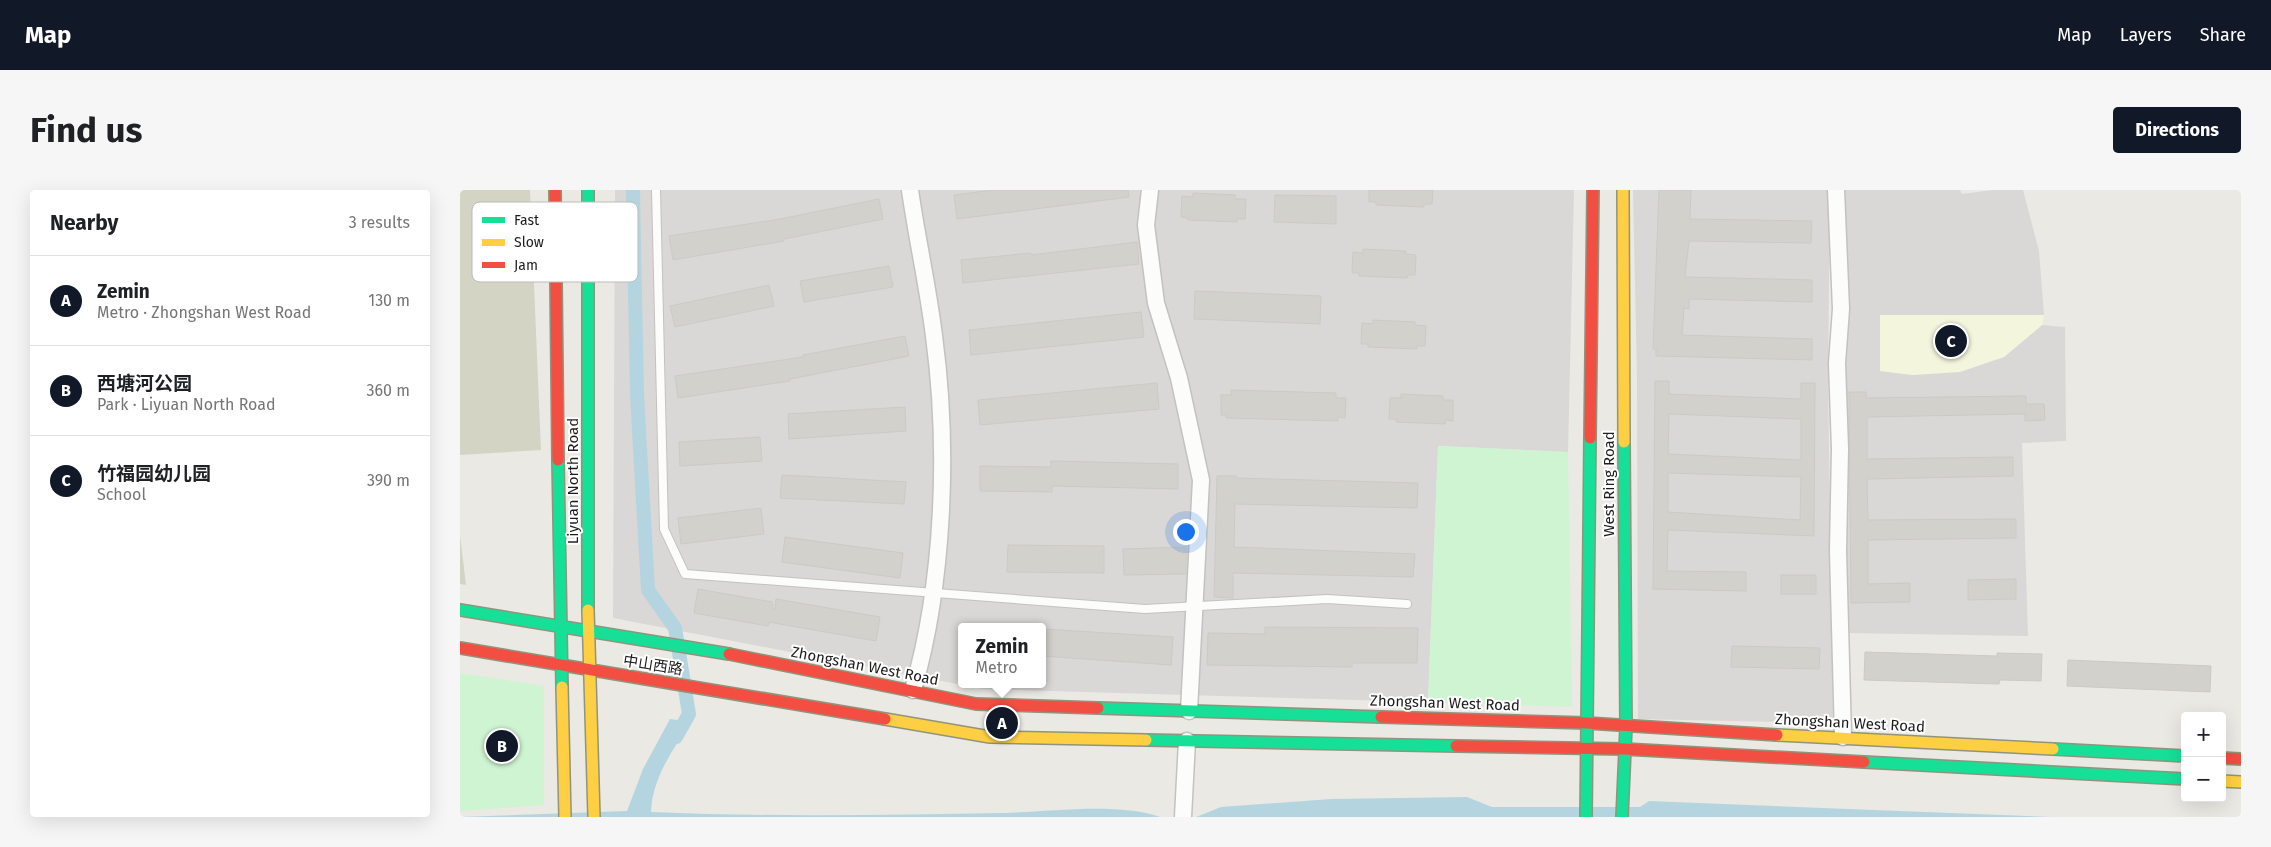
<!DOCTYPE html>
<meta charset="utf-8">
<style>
:root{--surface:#fff;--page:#f6f6f6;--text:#202124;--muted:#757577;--line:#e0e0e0;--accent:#111827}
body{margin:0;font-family:"Fira Sans","Noto Sans SC",sans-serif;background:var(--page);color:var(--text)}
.controls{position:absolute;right:15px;bottom:15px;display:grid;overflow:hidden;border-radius:5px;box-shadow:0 5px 20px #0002}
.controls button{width:45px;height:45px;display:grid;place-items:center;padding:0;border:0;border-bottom:1px solid var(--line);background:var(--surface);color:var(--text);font:25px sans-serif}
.you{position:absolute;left:725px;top:341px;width:18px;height:18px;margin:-12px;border:4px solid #fff;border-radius:50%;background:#1a73e8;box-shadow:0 0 0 8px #1a73e833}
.badge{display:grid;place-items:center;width:32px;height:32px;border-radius:50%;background:var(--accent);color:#fff;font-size:16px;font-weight:700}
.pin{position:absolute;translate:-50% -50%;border:2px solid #fff;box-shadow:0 1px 5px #0006}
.popup{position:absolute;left:498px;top:433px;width:88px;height:65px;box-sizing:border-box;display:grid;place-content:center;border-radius:5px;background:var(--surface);filter:drop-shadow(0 1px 4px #0005);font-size:16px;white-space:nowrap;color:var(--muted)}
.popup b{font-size:19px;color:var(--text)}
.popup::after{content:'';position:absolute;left:50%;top:100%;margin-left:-10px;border:10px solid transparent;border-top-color:var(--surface)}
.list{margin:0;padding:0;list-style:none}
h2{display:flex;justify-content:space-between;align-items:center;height:65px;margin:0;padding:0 20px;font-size:21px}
h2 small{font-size:16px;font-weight:400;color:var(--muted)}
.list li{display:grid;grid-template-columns:32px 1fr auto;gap:15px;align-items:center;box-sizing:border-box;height:90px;padding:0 20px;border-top:1px solid var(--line)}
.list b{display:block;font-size:19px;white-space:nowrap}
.list p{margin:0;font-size:16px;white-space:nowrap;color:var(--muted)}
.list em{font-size:16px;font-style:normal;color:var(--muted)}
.map{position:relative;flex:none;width:1781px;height:627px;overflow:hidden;border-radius:5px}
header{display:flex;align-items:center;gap:30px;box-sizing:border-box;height:70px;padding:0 25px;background:var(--accent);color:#fff}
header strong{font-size:24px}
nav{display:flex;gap:28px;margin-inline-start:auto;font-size:18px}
.intro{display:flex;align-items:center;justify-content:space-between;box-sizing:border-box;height:120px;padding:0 30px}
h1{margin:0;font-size:35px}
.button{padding:12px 22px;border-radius:5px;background:var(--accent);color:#fff;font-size:18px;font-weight:700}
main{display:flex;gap:30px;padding:0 30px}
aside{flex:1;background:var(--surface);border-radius:5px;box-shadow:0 5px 20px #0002}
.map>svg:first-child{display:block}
.residential{fill:#d9d8d6;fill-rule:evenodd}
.education{fill:#f4f5dd}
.construction{fill:#d4d4c5}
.park{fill:#cff4d1}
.water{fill:#b4d5e0}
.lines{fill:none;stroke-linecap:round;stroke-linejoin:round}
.canal{stroke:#b4d5e0;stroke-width:14}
.building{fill:#d3d1cc;stroke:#cdcac5;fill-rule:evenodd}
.lane-casing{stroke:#c3c2c0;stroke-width:10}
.street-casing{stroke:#c3c2c0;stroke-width:19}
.fast-casing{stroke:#91947c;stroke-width:14}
.slow-casing{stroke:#91947c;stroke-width:14}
.jam-casing{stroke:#91947c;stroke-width:14}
.lane{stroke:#fcfcfb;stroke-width:8}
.street{stroke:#fcfcfb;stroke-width:16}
.fast{stroke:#16e098;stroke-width:11}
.slow{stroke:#ffcf43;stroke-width:11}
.jam{stroke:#f24e42;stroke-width:11}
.labels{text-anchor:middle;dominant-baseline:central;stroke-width:4;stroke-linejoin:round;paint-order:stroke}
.street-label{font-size:15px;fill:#1c1c1c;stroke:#fff}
.key{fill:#fff;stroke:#bbb;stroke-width:1}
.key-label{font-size:14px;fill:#1c1c1c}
</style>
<header>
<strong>Map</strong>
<nav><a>Map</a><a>Layers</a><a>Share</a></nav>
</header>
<div class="intro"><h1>Find us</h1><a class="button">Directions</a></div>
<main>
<aside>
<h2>Nearby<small>3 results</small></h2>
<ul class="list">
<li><span class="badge">A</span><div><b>Zemin</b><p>Metro · Zhongshan West Road</p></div><em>130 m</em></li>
<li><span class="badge">B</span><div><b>西塘河公园</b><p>Park · Liyuan North Road</p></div><em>360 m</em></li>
<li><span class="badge">C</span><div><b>竹福园幼儿园</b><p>School</p></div><em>390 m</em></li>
</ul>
</aside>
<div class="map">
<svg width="1781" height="627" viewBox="0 0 1781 627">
<rect width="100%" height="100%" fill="#eae9e4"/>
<path class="residential" d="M155,0H1114L1108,262L978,256L968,512L523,499L153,428ZM502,437H582V494H502Z
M1173,0H1370L1368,189L1373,533L1178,529L1177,187Z
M1382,0H1500L1502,4L1533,0H1563L1579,61L1584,125H1420V181L1453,185L1544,167L1582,135L1605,137L1606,251L1562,253L1568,446L1385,443Z"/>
<path class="education" d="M1420,125H1584L1582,135L1544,167L1500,182L1453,185L1420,181Z"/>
<path class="construction" d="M0,0H70L81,260L0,265Z
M0,345L6,395L0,394Z"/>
<path class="park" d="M978,256L1108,262L1112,517L968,512Z
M0,483L84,496V615L0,621Z"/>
<path class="water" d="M210,529L232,532C213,558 192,589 191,622C309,627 427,625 545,623C590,622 657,612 700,627H0L167,621L183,579Z
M1007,607L1032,617H1180L1189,611L1591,627H736L761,617L871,609Z"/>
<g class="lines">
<path class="canal" d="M173,0L177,205L188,400L215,438L229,524L216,547"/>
</g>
<path class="building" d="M533,0H668L669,7L497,29L494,5Z
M909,0H973L972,14H964V17L916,15V12H909Z
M1199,0H1231L1230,29L1352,31L1351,53L1229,51L1225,87L1352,90V112L1229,109V119L1224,118L1222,145L1352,149V170L1196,166V159H1193Z
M733,3L775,5V9H786L785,29H777V32L728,30V28L721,27L722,6L733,7Z
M815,5L876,6V34L814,32Z
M419,9L423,29L324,49V51L213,70L209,46L320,29Z
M677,52L679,74L503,93L501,70L571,63V65Z
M903,59L946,61L945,64L956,65L955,85H948L947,88L899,86V83H892L893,62L903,63Z
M429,76L433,97L344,112L340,91Z
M309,95L314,116L215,137L210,116Z
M735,101L861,106L860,134L734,129Z
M681,122L684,147L511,165L509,140Z
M913,130L955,132V135L966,136L965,156H957V159L908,157V154H901L902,133L913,134Z
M445,146L449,166L330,189V191L218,208L215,186L343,167V165Z
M1195,191H1209V204L1341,209V193H1355L1354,346L1208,340L1207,381L1286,382V401L1193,399ZM1209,224L1341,229V270L1208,264ZM1208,283L1341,287L1340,330L1208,322Z
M697,193L699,219L520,235L518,210Z
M771,200L876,203V208H886L885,228L878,227V231L766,228V225H761V205H771Z
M1389,202H1406V208L1566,206V214H1584L1585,230L1565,231V224L1407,227V269L1553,267V286L1407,289L1408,330L1556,329V348L1408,350V394L1450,393V412L1391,413Z
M941,204L983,206V210H993V231L985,230V234L936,232V229H929L930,208H941Z
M445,217L446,241L329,249L328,224Z
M300,247L302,271L220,276L219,252Z
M591,271L718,274V299L592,296V302L520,301V276L591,277Z
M322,285L446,292L444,314L320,308Z
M757,286H776V288L958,293L957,318L775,314L774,357L955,364L953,387L773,383V408L754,407Z
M301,318L304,344L221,354L218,328Z
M325,347L443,363L440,388L322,372Z
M548,355L644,356V383L547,382Z
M726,357V384L664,385L663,359Z
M1321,385H1356V404H1321Z
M1556,389V409L1508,410V390Z
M238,399L312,412L313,419H315L316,409L420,427L416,451L309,432L308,436L234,423Z
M805,437L958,438L957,473H892V477L747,475L748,443L805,444Z
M582,439L713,447L711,475L582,466Z
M1272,456L1360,458L1359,479L1271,477Z
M1405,462L1537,466V463L1582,464L1581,491L1540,490L1539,494L1404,490Z
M1608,470L1751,476L1750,502L1607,496Z"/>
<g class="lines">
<defs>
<path id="lane" d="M196,0L204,339L225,384L685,419L867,409L947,414"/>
<path id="street" d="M450,0C457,49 468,97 474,146C489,258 484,392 453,500
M690,0L686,35L696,113L719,188L741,290L729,521
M1376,0L1381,119L1377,173L1380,259L1378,361L1383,547
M723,627L727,551"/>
<path id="fast" d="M128,0V420
M98,270L102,497
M0,420L269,464
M638,518L921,527
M686,550L996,556
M1593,559L1725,566
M1404,572L1725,589
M1126,627L1130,248
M1162,627L1166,537L1164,252"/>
<path id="slow" d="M1163,0L1164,252
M128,420L134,627
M102,497L105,627
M425,529L530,547L686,550
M1317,545L1593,559
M1762,591L1781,592"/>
<path id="jam" d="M95,0L98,270
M1130,248L1133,0
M0,458L425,529
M269,464L516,514L638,518
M921,527L1127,533L1317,545
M996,556L1164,559L1404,572
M1762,568L1781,569"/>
</defs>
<use href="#lane" class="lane-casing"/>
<use href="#street" class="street-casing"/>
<use href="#fast" class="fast-casing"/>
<use href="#slow" class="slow-casing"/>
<use href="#jam" class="jam-casing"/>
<use href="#lane" class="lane"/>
<use href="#street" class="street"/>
<use href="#fast" class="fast"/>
<use href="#slow" class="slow"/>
<use href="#jam" class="jam"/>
</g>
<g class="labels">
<g class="street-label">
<text transform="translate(113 291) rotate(-90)">Liyuan North Road</text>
<text transform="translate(1149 294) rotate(-90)">West Ring Road</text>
<text transform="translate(193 475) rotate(9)">中山西路</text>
<text transform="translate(405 476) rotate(11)">Zhongshan West Road</text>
<text transform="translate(985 513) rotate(2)">Zhongshan West Road</text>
<text transform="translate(1390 533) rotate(3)">Zhongshan West Road</text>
</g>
</g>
<rect x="12" y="12" width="166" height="80" rx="8" class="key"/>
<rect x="22" y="27" width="23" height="6" fill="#16e098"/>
<rect x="22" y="49" width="23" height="7" fill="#ffcf43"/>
<rect x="22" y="72" width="23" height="6" fill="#f24e42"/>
<g class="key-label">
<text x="54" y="35">Fast</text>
<text x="54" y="57">Slow</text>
<text x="54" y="80">Jam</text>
</g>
</svg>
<div class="controls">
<button>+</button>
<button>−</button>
</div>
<div class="you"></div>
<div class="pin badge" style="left:542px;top:533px">A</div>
<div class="popup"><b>Zemin</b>Metro</div>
<div class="pin badge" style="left:42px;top:556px">B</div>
<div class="pin badge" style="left:1491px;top:151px">C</div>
</div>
</main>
